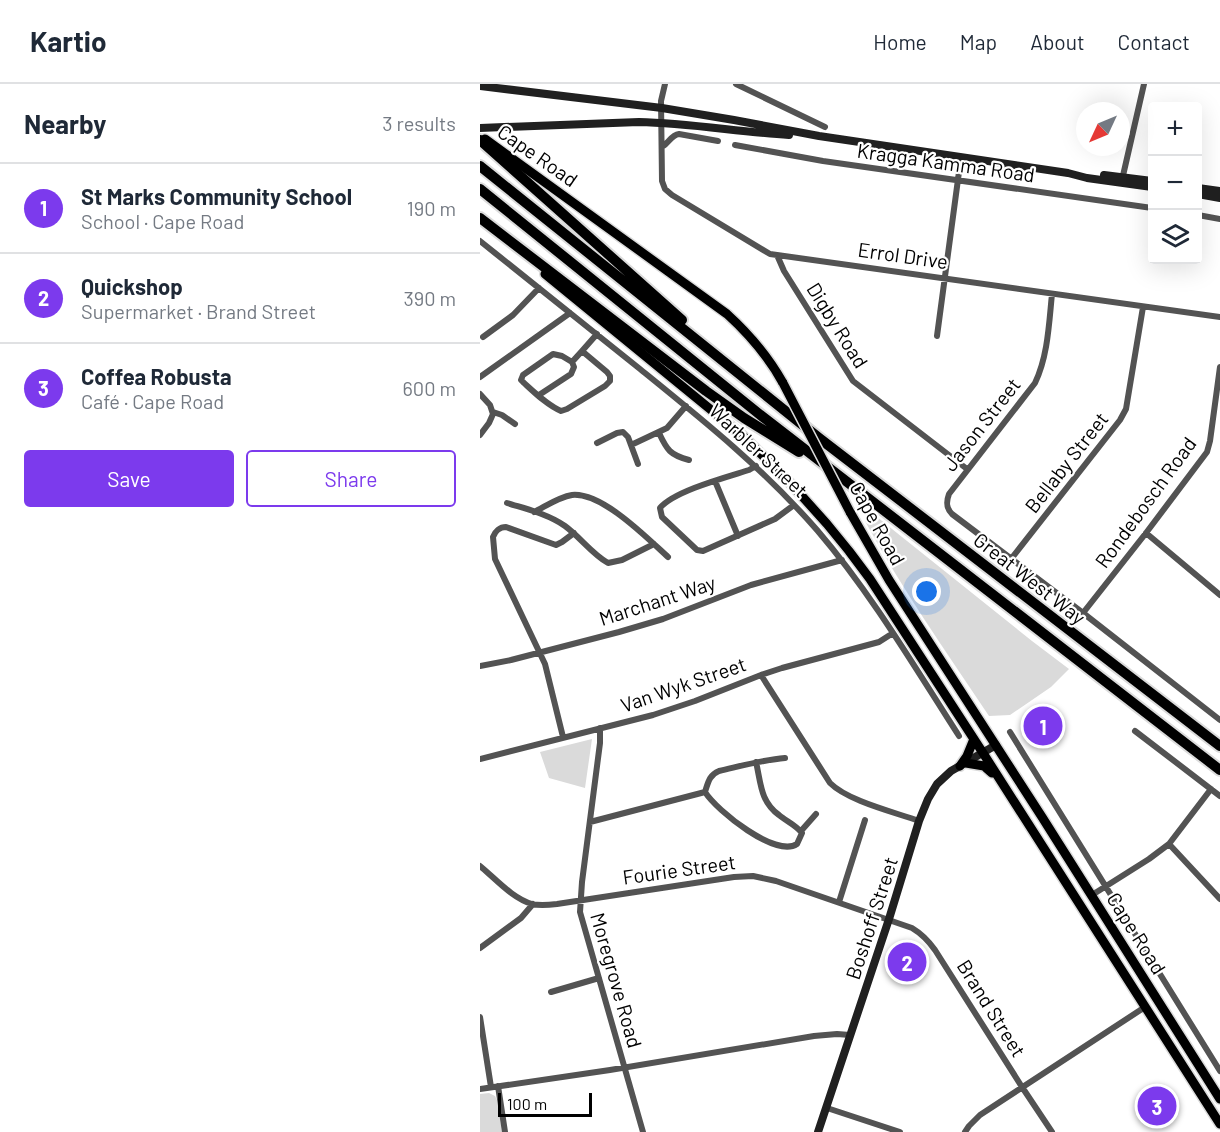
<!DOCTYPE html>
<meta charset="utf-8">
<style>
:root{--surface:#fff;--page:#f6f6f7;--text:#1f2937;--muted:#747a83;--line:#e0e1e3;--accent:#7c3aed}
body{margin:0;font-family:Barlow,sans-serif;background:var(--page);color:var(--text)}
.controls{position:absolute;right:18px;top:18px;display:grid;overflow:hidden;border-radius:6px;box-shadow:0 6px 24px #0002}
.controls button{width:54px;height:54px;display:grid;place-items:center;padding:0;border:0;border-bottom:2px solid var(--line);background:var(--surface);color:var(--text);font:30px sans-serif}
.compass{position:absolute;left:596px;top:18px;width:54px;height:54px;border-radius:50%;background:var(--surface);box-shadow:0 6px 24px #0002;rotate:226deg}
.scale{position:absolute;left:18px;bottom:15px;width:94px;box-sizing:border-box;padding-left:6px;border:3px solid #000;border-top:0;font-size:16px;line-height:21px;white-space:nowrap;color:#000;-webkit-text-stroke:4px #fff;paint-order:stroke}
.you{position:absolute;left:447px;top:508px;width:21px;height:21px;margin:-15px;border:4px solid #fff;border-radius:50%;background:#1a73e8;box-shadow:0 0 0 9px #1a73e833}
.badge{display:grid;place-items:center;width:39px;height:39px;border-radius:50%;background:var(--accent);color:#fff;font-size:20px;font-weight:700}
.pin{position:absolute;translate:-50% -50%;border:3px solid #fff;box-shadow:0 2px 6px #0006}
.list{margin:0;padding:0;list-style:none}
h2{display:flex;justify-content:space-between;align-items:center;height:78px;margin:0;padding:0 24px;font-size:26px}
h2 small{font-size:20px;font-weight:400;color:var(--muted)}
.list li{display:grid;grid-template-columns:39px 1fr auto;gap:18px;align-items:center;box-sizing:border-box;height:90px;padding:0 24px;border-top:2px solid var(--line)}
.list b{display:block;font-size:22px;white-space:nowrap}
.list p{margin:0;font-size:20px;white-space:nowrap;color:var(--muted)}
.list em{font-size:20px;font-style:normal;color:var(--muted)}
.actions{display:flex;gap:12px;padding:18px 24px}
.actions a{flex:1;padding:14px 0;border:2px solid var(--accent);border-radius:6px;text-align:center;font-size:21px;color:var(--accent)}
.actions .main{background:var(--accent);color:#fff}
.icon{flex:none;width:33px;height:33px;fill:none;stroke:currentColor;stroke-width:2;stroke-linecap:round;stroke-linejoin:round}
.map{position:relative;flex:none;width:740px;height:1048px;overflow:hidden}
header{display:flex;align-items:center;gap:36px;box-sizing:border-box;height:84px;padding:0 30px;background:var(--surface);border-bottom:2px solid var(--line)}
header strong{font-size:28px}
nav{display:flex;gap:33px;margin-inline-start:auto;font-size:21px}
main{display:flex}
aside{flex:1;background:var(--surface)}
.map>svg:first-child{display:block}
.green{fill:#dadada}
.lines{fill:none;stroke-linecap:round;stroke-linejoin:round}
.primary-casing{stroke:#dbdbdb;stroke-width:12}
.highway-casing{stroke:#dbdbdb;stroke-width:14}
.street{stroke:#535353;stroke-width:6}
.secondary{stroke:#202020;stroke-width:8}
.primary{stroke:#000;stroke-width:9}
.highway{stroke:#000;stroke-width:10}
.primary-bridge-casing{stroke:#dbdbdb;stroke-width:12;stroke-linecap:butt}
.primary-bridge{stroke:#000;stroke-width:9}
.labels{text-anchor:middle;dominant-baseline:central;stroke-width:4.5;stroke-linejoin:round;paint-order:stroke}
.street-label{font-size:20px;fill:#000;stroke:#fff}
</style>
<header>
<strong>Kartio</strong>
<nav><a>Home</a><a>Map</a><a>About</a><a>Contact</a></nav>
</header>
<main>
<aside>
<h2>Nearby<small>3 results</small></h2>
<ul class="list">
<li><span class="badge">1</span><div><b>St Marks Community School</b><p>School · Cape Road</p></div><em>190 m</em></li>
<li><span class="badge">2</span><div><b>Quickshop</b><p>Supermarket · Brand Street</p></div><em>390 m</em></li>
<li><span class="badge">3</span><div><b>Coffea Robusta</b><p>Café · Cape Road</p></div><em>600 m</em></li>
</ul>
<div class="actions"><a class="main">Save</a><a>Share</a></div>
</aside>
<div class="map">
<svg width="740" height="1048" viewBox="0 0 740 1048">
<rect width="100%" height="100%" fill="#fff"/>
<path class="green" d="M397,433L552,557L589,585L571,603L530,631L509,632C466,568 422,505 385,437Z
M112,655L105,704L69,694L60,668Z
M9,1009L15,1012L17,1016L22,1048H0V1010Z"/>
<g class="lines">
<defs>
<path id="primary" d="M5,55L247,230C269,250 288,272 303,299
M65,190L263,352L312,401L347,440L369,467L390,495L503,669L740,1040
M370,428L409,496L562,733L740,1015
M486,679L504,682L512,689
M480,682L487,672L494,655"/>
<path id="highway" d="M0,56L202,236
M0,82L339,354L740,662
M0,105L283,333L740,686
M0,134L226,307L264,334L319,368"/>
</defs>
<use href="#primary" class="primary-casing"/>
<use href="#highway" class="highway-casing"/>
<path class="street" d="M185,0L181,17L182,97L185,105L192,111L290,170L740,233
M256,0L345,43
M255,61L343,77L672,124
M182,63C189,59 191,51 199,50L238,57
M642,96L664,0
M718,131L740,135
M0,157C53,199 106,242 160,285C223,336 283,384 337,446C391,509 434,582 479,652
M297,171L304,187L373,297L487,385
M572,210C569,239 568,272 555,299L469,410C466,418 466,424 472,430L603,529L740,636
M457,252L481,73
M3,253L33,231L59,204
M102,267L117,250
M0,293L90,229
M0,310L10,321L13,330L9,339L0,351
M59,311L91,290L94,283L92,278L102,267L127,288L130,292V297L125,302L87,325L81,327C67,321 54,308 43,298L41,296L43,291L73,270L82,272L92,278
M13,328L22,331L35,340
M179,349C187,366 190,371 209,376
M117,359L137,349L143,348L148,353L158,380
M151,361L187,344L206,322
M276,382L269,386C247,393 194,407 180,424L182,433L217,466L223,467L295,435L314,421
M235,397L258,452
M27,419C46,425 68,430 85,442C100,453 112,470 128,479L142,476L174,460
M54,428C66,422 79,413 92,411C122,408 167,454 188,473
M666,449L740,511
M531,475L640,336L646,325L663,223
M603,529L666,449L727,368L730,357L740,283
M0,582L31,576L139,548L183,535L271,501L362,476
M281,591L350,699C368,717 414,728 439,737
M120,644V659L102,798L100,828L163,1048
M655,647L740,712
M530,648L740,987
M83,653L65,580L15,475L13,453C15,447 20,443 26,443L76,461L82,458L94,449
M0,675L173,631L215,617L281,591L302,584L399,558L413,549
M276,678C281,699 280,717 299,731C306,737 316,741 322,749L317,760C296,774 237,727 225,708C228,699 229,691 239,687C261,682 282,676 305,674
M110,738L225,708
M321,747L336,730
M689,760L740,815
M0,782C16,795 32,814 52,820C60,822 69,821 77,820L254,793L273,792L296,797L432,844C442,850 448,856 455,866L542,1003L572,1048
M612,811L669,775L689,760L731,705
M359,818L385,736
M0,864L41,834L53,820
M71,908L119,894
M0,933L11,1003
M18,1002L25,1048
M0,1005L130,986L334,952L357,950L370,951
M347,1024L420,1048
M485,1048L489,1042L500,1031L665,923"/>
<path class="secondary" d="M0,2L182,24L254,36L339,52L588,89L607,94L672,103
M0,44L159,38C209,39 259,48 309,51
M624,91L672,97
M718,104L740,107
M718,110L740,114
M338,1048L409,835L439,737L448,715L457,700L471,687L516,661"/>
<use href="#primary" class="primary"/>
<use href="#highway" class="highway"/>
<defs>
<path id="primary-bridge" d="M303,299L370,428"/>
</defs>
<use href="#primary-bridge" class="primary-bridge-casing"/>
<use href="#primary-bridge" class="primary-bridge"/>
</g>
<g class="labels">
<g class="street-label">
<text transform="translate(58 71) rotate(35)">Cape Road</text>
<text transform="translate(466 78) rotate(8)">Kragga Kamma Road</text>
<text transform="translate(423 171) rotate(8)">Errol Drive</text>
<text transform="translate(358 241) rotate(58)">Digby Road</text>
<text transform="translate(501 340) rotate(-52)">Jason Street</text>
<text transform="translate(279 366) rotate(43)">Warbler Street</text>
<text transform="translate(586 378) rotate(-52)">Bellaby Street</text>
<text transform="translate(665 418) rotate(-54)">Rondebosch Road</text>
<text transform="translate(398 439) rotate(61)">Cape Road</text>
<text transform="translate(550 494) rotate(38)">Great West Way</text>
<text transform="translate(177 516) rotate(-18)">Marchant Way</text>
<text transform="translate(203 600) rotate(-19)">Van Wyk Street</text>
<text transform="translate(199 785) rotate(-8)">Fourie Street</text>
<text transform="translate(391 834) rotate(-72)">Boshoff Street</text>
<text transform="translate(657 849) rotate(58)">Cape Road</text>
<text transform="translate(137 896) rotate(74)">Moregrove Road</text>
<text transform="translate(512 924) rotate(58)">Brand Street</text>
</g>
</g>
</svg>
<div class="controls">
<button>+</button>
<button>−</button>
<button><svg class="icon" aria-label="layers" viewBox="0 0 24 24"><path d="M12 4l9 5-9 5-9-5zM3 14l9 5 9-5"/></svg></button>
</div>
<svg class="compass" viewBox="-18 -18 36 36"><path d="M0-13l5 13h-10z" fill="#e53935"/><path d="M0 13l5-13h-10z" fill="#747a83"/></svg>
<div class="scale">100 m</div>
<div class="you"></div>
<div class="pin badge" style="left:563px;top:642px">1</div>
<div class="pin badge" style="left:427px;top:878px">2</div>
<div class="pin badge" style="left:677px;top:1022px">3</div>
</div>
</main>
